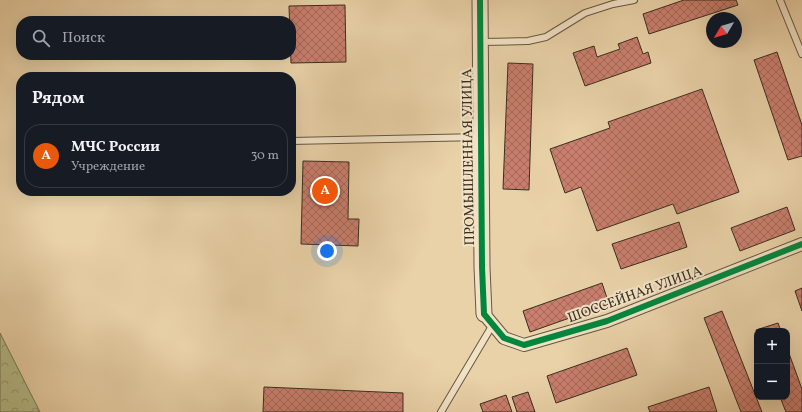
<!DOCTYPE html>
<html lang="ru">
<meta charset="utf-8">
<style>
:root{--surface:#171b24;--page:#242831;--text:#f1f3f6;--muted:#9ea1a6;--line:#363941;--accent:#ea580c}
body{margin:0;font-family:Vollkorn,serif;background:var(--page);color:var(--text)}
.controls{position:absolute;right:12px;bottom:12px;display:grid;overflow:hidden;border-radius:8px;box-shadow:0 4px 16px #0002}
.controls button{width:36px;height:36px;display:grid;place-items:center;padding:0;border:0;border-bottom:1px solid var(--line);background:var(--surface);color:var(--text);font:20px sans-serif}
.compass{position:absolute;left:706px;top:12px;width:36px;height:36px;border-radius:50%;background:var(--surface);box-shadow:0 4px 16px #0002;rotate:232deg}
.you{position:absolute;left:327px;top:251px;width:14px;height:14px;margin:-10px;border:3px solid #fff;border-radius:50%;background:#1a73e8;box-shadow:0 0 0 6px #1a73e833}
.badge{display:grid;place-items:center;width:26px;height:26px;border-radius:50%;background:var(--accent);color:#fff;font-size:13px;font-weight:700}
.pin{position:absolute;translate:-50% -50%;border:2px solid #fff;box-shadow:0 1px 4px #0006}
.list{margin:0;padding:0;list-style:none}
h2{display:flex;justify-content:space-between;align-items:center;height:52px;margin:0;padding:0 16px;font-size:17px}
h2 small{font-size:13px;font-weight:400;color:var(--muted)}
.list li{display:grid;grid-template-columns:26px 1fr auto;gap:12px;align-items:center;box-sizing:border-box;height:64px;margin:0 8px 8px;padding:0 8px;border:1px solid var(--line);border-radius:16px}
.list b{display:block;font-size:15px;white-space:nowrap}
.list p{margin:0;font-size:13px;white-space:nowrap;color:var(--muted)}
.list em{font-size:13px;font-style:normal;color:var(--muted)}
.icon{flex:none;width:22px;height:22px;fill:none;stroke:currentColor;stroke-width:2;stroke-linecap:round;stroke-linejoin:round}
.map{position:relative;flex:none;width:802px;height:412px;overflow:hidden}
.search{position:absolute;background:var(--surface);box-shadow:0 4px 16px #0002;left:16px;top:16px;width:280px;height:44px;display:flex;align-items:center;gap:10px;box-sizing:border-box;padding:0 14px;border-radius:16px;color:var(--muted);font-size:15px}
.panel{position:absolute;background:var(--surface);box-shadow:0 4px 16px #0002;left:16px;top:72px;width:280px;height:124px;border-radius:16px}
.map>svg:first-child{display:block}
.forest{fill:url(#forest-crowns);stroke:#777554}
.building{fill:url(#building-cross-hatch);stroke:#392e1f}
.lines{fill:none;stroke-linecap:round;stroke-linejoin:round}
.service-casing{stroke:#655741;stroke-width:8}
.minor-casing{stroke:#655741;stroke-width:14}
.tertiary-casing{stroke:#655741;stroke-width:17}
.service{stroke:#f1e2c6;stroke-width:6}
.minor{stroke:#f1e2c6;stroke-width:12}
.tertiary{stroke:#f1e2c6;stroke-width:15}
.cycleway-casing{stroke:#f1e2c6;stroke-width:8}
.cycleway{stroke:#00873e;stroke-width:6}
.labels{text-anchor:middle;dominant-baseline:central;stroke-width:4;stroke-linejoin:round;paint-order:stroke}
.street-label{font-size:14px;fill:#392e1f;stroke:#f1e2c6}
</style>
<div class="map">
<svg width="802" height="412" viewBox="0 0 802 412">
<defs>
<pattern id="forest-crowns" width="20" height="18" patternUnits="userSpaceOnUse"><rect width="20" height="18" fill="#b5bc89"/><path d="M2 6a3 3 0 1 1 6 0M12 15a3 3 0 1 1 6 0" fill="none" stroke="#94996f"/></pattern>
<pattern id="building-cross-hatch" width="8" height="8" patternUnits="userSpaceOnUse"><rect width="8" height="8" fill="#ca7f6e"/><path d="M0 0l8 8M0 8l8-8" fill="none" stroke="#a5685a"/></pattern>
</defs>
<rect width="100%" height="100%" fill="#ead2a8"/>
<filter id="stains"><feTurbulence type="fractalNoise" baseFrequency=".005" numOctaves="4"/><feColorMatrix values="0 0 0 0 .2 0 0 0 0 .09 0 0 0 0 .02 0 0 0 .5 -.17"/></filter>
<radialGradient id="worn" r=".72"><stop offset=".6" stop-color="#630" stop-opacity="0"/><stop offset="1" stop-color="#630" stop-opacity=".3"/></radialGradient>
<path class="forest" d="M0,333L40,412H0Z"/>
<path class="building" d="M684,0H736L738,5L649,34L643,14Z
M345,5L346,62L291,63L289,6Z
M637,37L643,54L648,52L651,63L585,86L573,53L594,46L597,57L620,49L618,44Z
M777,52L802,125V156L788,160L754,60Z
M508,63L533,64L529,190L503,189Z
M702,89L739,192L677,214L673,204L597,231L581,187L565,193L550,149L610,128L608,122Z
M303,161L349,162L348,219H359L358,246L301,244Z
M787,207L795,230L740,251L731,228Z
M679,222L687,247L621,269L612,244Z
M602,283L609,304L530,332L523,311Z
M802,288V311L795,291Z
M722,311L762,412H741L704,318Z
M778,323L781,331H757V333L756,330Z
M627,348L637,375L556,403L547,376Z
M787,348L802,389V412H786L780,397H787Z
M264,387L403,393V412H263Z
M709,387L717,412H650L648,407Z
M528,392L535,412H517L512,397Z
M506,395L512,412H483L480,404Z"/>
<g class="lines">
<defs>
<path id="service" d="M780,0L802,54
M481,42L528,41L546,37L585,13L613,4L634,0
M291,141L481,137
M441,412L492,326"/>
<path id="minor" d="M484,314L504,338L524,345L607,321L802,244"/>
<path id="tertiary" d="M480,0L482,267L484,314"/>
</defs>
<use href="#service" class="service-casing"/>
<use href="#minor" class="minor-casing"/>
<use href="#tertiary" class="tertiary-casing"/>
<use href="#service" class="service"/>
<use href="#minor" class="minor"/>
<use href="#tertiary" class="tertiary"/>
<defs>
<path id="cycleway" d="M480,0L482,267L484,314L504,338L524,345L607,321L802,244"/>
</defs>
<use href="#cycleway" class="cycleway-casing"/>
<use href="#cycleway" class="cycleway"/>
</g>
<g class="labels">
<g class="street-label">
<text transform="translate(469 157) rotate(-91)">ПРОМЫШЛЕННАЯ УЛИЦА</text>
<text transform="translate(635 295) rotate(-20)">ШОССЕЙНАЯ УЛИЦА</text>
</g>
</g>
<rect width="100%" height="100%" filter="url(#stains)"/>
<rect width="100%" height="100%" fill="url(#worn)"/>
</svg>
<div class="controls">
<button>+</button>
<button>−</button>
</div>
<svg class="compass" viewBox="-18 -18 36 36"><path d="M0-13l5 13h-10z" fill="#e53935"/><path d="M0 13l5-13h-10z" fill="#9ea1a6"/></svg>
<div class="you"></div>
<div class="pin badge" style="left:325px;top:191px">A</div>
<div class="search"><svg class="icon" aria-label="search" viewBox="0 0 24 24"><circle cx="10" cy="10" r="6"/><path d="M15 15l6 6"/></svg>Поиск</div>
<section class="panel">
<h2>Рядом<small></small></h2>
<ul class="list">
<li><span class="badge">A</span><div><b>МЧС России</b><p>Учреждение</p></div><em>30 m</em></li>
</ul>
</section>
</div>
